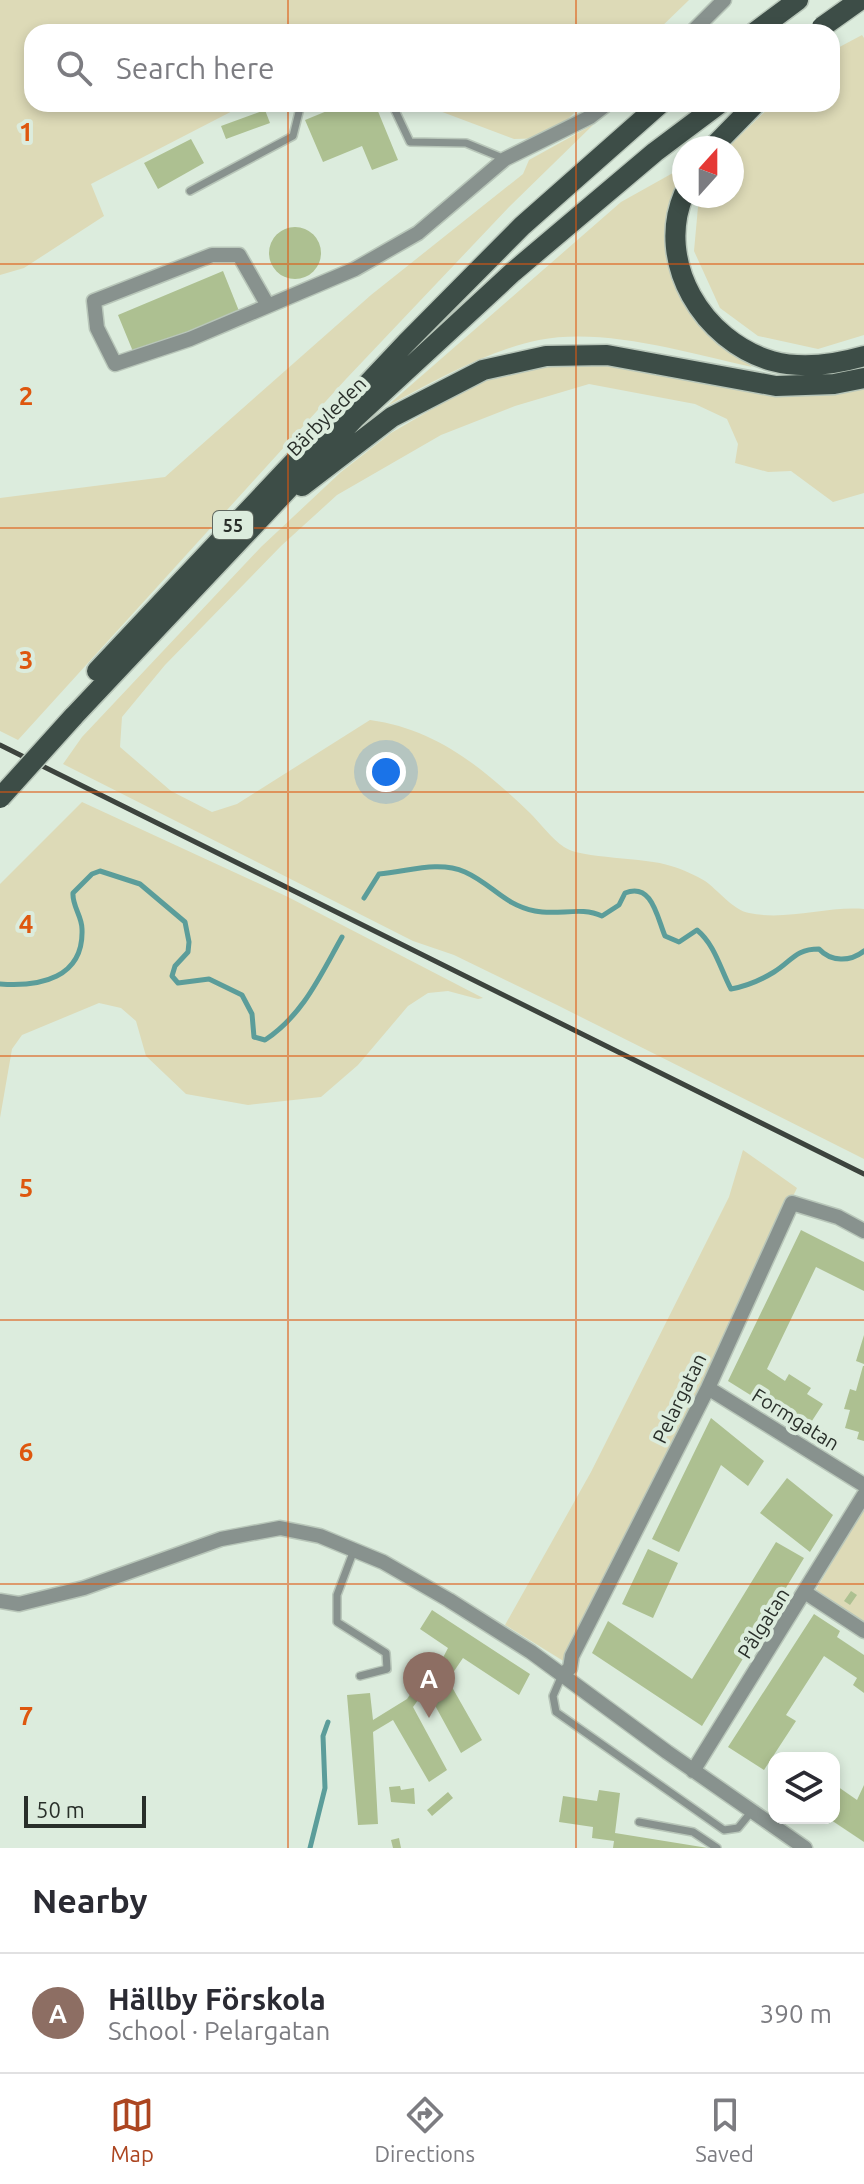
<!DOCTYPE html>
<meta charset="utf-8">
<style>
:root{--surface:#fff;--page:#f7f7f7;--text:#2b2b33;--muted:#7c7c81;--line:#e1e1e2;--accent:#ac4520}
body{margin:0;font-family:Ubuntu,sans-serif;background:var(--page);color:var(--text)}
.controls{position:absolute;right:24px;bottom:24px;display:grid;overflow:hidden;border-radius:16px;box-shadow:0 4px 12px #0003}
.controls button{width:72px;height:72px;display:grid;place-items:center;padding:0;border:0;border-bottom:2px solid var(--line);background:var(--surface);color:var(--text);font:40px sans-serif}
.compass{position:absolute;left:672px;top:136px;width:72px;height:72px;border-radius:50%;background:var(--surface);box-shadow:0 4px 12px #0003;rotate:21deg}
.scale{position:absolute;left:24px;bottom:20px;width:122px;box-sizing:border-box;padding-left:8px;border:4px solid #292f2a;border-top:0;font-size:22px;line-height:28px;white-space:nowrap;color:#292f2a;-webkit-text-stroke:6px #dcecdd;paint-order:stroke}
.you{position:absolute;left:386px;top:772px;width:28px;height:28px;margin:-20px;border:6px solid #fff;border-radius:50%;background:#1a73e8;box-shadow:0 0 0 12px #1a73e833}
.badge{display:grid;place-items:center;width:52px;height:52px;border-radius:50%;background:var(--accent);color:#fff;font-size:26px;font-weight:700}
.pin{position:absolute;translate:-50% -66px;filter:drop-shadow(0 2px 4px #0008)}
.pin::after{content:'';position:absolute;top:42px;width:28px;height:24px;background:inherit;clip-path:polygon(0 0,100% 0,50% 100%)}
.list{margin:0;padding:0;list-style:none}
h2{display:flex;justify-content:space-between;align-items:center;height:104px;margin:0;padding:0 32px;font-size:34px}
h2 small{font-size:26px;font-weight:400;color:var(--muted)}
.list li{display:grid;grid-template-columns:52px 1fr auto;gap:24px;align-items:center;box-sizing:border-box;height:120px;padding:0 32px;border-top:2px solid var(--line)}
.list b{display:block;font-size:30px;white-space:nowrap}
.list p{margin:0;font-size:26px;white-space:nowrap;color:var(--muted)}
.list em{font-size:26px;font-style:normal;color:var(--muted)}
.icon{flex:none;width:44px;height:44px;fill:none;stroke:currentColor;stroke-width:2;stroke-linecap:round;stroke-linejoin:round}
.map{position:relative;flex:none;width:864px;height:1848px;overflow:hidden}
.search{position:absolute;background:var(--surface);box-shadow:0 4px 12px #0003;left:24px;right:24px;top:24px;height:88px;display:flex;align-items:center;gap:20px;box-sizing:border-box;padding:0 28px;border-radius:24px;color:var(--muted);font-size:30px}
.sheet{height:224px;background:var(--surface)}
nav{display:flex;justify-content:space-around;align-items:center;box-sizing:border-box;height:112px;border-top:2px solid var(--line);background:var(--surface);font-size:22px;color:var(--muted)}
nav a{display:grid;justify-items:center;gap:4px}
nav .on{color:var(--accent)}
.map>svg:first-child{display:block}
.green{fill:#dddab7}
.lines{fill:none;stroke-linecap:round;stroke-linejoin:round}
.stream{stroke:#5b9d9a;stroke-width:5}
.building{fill:#adc091}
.service-casing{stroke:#b8c6b9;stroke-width:10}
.minor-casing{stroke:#b8c6b9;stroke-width:17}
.primary-casing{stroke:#b8c6b9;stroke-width:23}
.service{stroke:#88928e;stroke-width:7}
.minor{stroke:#88928e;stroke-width:14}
.primary{stroke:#3d4d47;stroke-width:20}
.rail{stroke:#3c433d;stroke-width:5}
.primary-bridge-casing{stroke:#b8c6b9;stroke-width:23;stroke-linecap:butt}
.primary-bridge{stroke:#3d4d47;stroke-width:20}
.grid{fill:none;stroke:#de570e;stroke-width:2;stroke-opacity:0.55}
.labels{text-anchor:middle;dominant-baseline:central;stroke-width:8;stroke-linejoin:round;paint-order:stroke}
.shield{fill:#dcecdd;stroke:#5f6860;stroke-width:2}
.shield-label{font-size:18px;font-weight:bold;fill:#292f2a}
.street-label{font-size:20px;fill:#292f2a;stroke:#dcecdd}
.grid-label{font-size:26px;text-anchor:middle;font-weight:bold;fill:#de570e;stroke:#dcecdd;stroke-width:8;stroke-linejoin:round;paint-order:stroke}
</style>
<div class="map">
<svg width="864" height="1848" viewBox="0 0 864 1848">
<rect width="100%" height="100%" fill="#dcecdd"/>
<path class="green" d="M0,0H689L656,32H32V104H246L91,184L104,216L24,268L0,275Z
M862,35L864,38V335L818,349L758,336L720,308L694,251L699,196H732V148H727L773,104H832V51Z
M433,104H583L549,138L514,139L437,110Z
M594,124L509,207L346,379L18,740L0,731V498L165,477L371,295L523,174L529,160Z
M680,169L666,238L676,283L701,325L752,367C689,353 604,327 539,340C485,351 435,381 387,406L621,202Z
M574,363L864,386V493L833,502L791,471L768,472L735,463L738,444L727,419L695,404L589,384L515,406L441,435L337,495L281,546L165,665L122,717L120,747L171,791L212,812L237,804L370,720C436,729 482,767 530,813C541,824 551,838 564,847C580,859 646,857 671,866C682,869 695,875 705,881C718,890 733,910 749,913C786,921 827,906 864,909V1159L557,1005L454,955L413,941L63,764L82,737L261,547L341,472L391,433L489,376Z
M82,802L288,897L483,998L478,999L448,991L428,993L408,1006L358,1065L321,1097L248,1105L186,1094L146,1056L136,1021L121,1008L99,1003L22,1035L12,1049L0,1118V884Z
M743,1150L797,1188L565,1662L505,1625L591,1472L729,1197Z
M864,1506V1622L816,1590Z"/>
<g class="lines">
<path class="stream" d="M364,898L379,874C407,872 438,860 465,872C492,884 504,905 535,911C558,916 581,906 602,916L619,905L625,893C652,882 657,917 665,936L679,942L697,930C715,945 720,968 731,989C747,986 761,980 774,972C792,961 795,949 819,949C831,962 850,962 864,951
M0,984C40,987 84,978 82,929C82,916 72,906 73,893L92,874L100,871L140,884L185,922L189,942L188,952L175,966L172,976L178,983L209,979L242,995L252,1014L254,1037L265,1040C303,1015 320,976 342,937
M310,1848L325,1788L323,1736L328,1722"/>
</g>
<path class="building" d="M344,104H375L398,160L372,170L362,146L323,162L305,120Z
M265,110L270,123L226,139L221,126Z
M191,139L204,163L158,189L144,163Z
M269 253a26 26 0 1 1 52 0a26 26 0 1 1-52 0Z
M223,271L239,311L134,354L118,315Z
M801,1230L864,1262V1291L816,1267L767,1369L785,1381L789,1374L811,1388L807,1394L823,1404L806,1430L728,1381Z
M864,1335V1364L856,1361Z
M863,1366H864V1441L857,1439L859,1432L845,1428L850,1410L844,1409L850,1389L856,1391Z
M711,1418L764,1461L748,1486L721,1465L679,1552L652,1539Z
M787,1478L833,1515L810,1552L760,1513Z
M776,1542L804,1558L702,1726L592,1653L608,1621L692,1679Z
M648,1549L678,1563L653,1618L622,1604Z
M851,1591L857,1595L850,1605L844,1601Z
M432,1610L530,1674L519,1695L463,1658L448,1680L482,1740L461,1753L426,1689L413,1707L447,1770L429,1782L393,1720L373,1732L378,1824L358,1825L347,1695L370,1693L373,1720L407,1699L420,1680L436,1671L448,1648L420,1629Z
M814,1614L840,1631L837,1637L864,1655V1693L853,1685L857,1678L824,1656L786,1715L796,1721L764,1770L728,1747Z
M834,1784L857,1800L864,1785V1842L828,1818H834Z
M400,1786L401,1790L414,1788L415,1804L391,1802L389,1787Z
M599,1790L620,1793L615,1833L708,1848H613L614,1841L592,1838L593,1827L559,1822L563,1796L597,1801Z
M448,1792L453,1798L432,1816L427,1810Z
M399,1838L401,1848H393L391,1840Z"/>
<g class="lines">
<defs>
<path id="service" d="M392,104L410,142L466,143L505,159
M190,191L293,136L301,104
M354,1550L337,1595V1622L386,1653L387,1669L360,1676
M562,1675L553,1696L556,1712L724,1830L738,1828L752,1811
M639,1822L693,1832L717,1848"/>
<path id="minor" d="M692,32L724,0
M267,304L239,255H212L94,301L97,328L115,364L190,339L355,269L418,233L505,159L590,117L607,104
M708,1388L864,1485
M806,1593L864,1631
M0,1601L19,1604L84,1588L221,1539L280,1528L320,1536L383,1562L449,1600L531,1652L667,1752L805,1848
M562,1675L570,1668L572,1656L708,1388L792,1203L838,1217L864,1231
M693,1771L864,1495"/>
<path id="primary" d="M755,32L798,0
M712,148L755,104
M684,194C655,262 703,341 772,361C801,369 836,364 864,356
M302,486L392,417L483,370L546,356L607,355L776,386L834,384L864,378
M97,671L406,343L522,226L660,104
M73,717L355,418L513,272L655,152L719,104"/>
</defs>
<use href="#service" class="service-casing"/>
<use href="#minor" class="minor-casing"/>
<use href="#primary" class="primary-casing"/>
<use href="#service" class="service"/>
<use href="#minor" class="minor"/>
<use href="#primary" class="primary"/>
<path class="rail" d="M0,745L864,1174"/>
<defs>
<path id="primary-bridge" d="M822,27L860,0
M0,798L73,717"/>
</defs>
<use href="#primary-bridge" class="primary-bridge-casing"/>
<use href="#primary-bridge" class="primary-bridge"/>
</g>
<path class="grid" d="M288,0V32M576,0V32M288,104V1848M576,104V1848M0,264H864M0,528H864M0,792H864M0,1056H864M0,1320H864M0,1584H864"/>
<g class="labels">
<rect class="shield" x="213" y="511" width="40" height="28" rx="6"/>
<g class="shield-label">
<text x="233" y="525">55</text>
</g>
<g class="street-label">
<text transform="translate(326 416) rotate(-45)">Bärbyleden</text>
<text transform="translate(679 1398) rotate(-64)">Pelargatan</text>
<text transform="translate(796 1419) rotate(32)">Formgatan</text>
<text transform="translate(763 1623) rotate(-58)">Pålgatan</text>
</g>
</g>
<g class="grid-label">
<text x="26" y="141">1</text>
<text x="26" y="405">2</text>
<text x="26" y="669">3</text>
<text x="26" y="933">4</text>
<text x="26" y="1197">5</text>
<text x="26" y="1461">6</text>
<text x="26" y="1725">7</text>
</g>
</svg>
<div class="controls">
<button><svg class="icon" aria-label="layers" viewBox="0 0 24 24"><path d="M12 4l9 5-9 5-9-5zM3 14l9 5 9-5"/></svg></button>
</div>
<svg class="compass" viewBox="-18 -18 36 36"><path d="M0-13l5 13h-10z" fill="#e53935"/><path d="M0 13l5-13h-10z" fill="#7c7c81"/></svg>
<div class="scale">50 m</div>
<div class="you"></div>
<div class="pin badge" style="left:429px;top:1718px;background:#8d6e63">A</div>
<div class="search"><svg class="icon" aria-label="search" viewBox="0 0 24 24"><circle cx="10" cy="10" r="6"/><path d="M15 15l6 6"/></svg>Search here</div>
</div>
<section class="sheet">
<h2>Nearby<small></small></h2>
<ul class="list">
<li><span class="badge" style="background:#8d6e63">A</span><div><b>Hällby Förskola</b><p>School · Pelargatan</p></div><em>390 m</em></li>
</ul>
</section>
<nav>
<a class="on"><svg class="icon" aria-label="map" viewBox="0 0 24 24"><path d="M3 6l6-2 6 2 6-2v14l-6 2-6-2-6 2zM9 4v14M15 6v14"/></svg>Map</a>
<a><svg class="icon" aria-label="directions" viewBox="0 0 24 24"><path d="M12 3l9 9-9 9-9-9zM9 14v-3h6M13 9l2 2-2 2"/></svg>Directions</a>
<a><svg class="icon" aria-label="saved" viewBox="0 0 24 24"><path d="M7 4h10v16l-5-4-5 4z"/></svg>Saved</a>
</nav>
